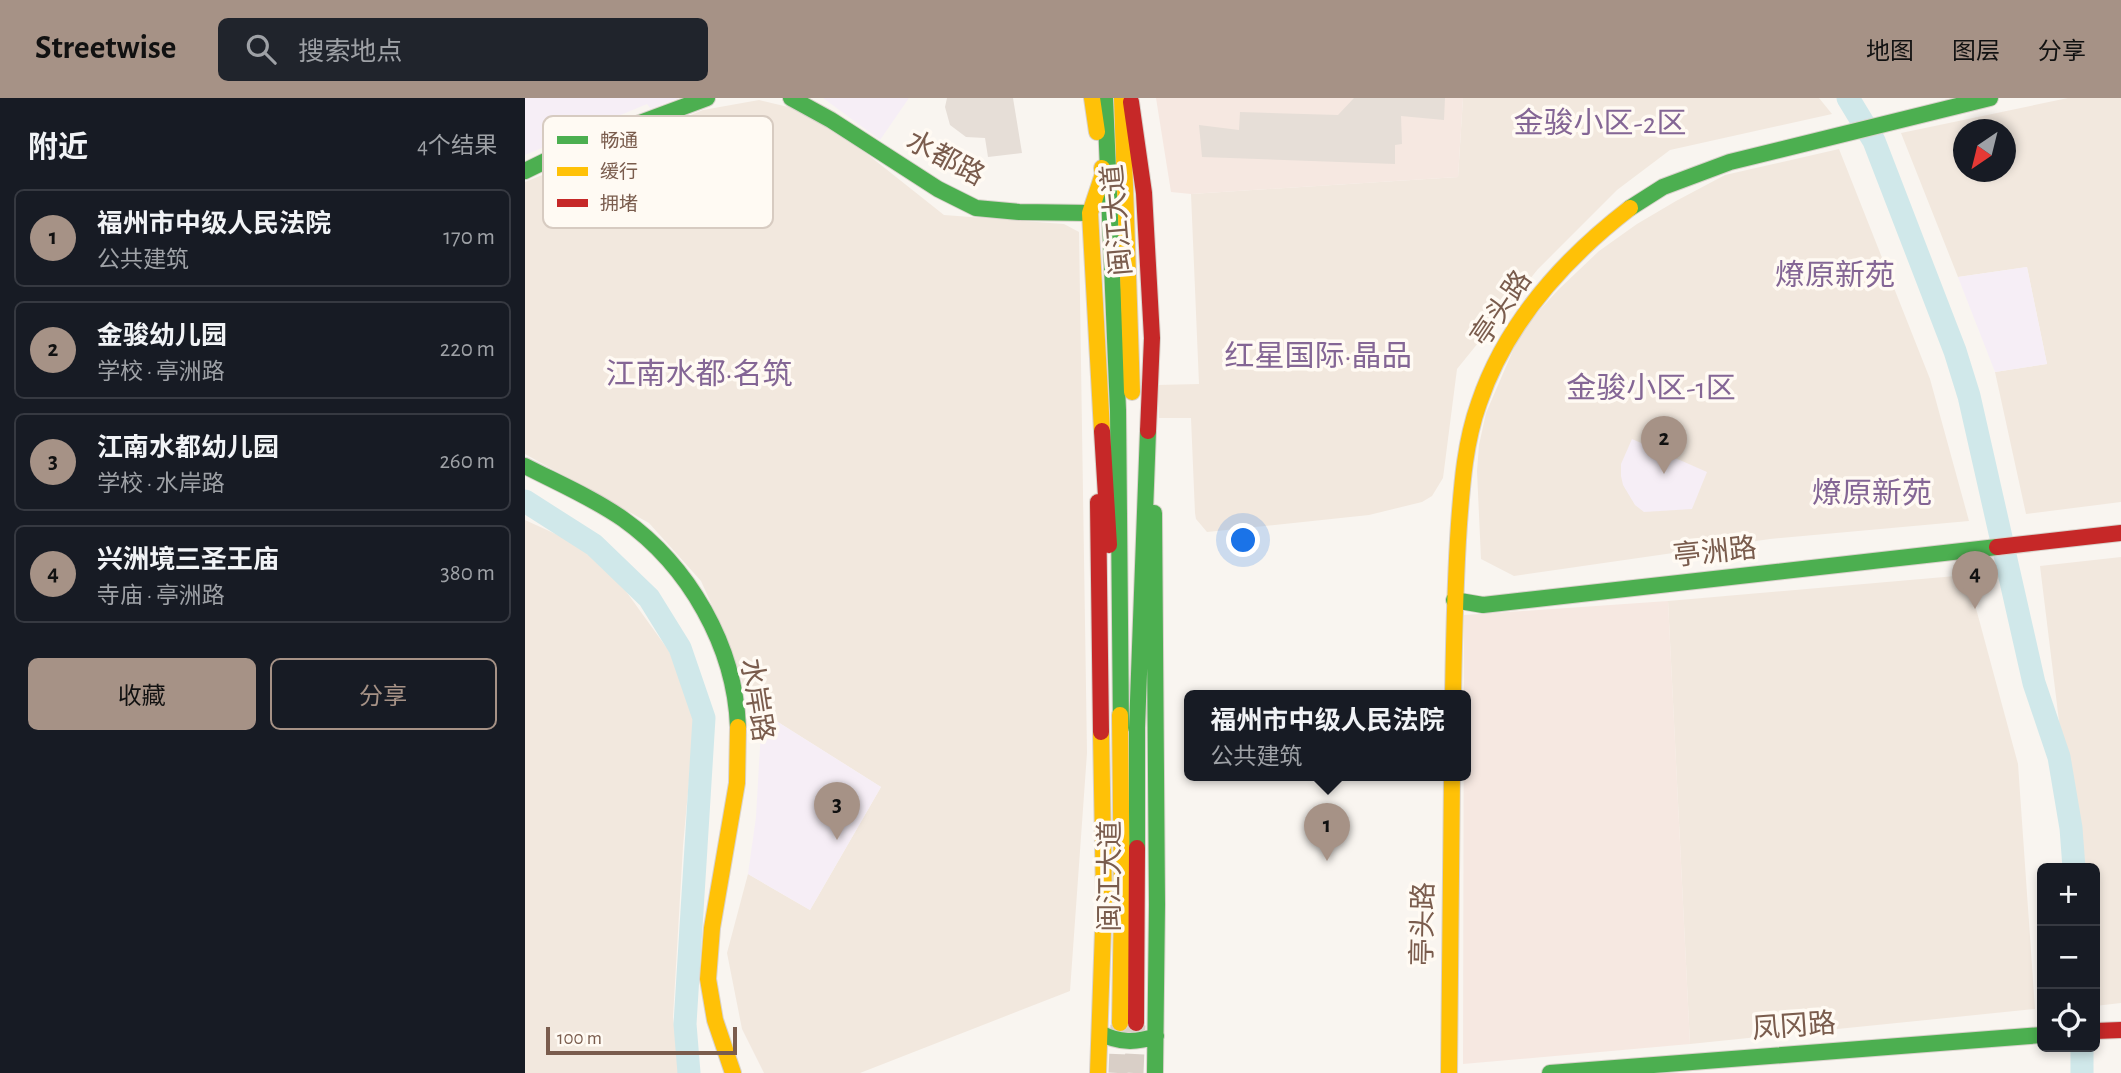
<!DOCTYPE html>
<html lang="zh">
<meta charset="utf-8">
<style>
:root{--surface:#171b24;--page:#20242c;--text:#f1f3f6;--muted:#9ea1a6;--line:#363941;--accent:#a69286}
body{margin:0;font-family:"Alegreya Sans","Noto Sans SC",sans-serif;background:var(--page);color:var(--text)}
.controls{position:absolute;right:21px;bottom:21px;display:grid;overflow:hidden;border-radius:10px;box-shadow:0 4px 10px #0003}
.controls button{width:63px;height:63px;display:grid;place-items:center;padding:0;border:0;border-bottom:2px solid var(--line);background:var(--surface);color:var(--text);font:35px sans-serif}
.compass{position:absolute;left:1428px;top:21px;width:63px;height:63px;border-radius:50%;background:var(--surface);box-shadow:0 4px 10px #0003;rotate:215deg}
.scale{position:absolute;left:21px;bottom:18px;width:191px;box-sizing:border-box;padding-left:7px;border:4px solid #7a5c4d;border-top:0;font-size:19px;line-height:24px;white-space:nowrap;color:#7a5c4d;-webkit-text-stroke:5px #fffaf3;paint-order:stroke}
.you{position:absolute;left:719px;top:443px;width:24px;height:24px;margin:-18px;border:5px solid #fff;border-radius:50%;background:#1a73e8;box-shadow:0 0 0 10px #1a73e833}
.badge{display:grid;place-items:center;width:46px;height:46px;border-radius:50%;background:var(--accent);color:#111;font-size:23px;font-weight:700}
.pin{position:absolute;translate:-50% -58px;filter:drop-shadow(0 2px 4px #0008)}
.pin::after{content:'';position:absolute;top:37px;width:24px;height:21px;background:inherit;clip-path:polygon(0 0,100% 0,50% 100%)}
.popup{position:absolute;left:659px;top:592px;width:287px;height:91px;box-sizing:border-box;display:grid;place-content:center;border-radius:10px;background:var(--surface);filter:drop-shadow(0 2px 5px #0005);font-size:23px;white-space:nowrap;color:var(--muted)}
.popup b{font-size:26px;color:var(--text)}
.popup::after{content:'';position:absolute;left:50%;top:100%;margin-left:-14px;border:14px solid transparent;border-top-color:var(--surface)}
.list{margin:0;padding:0;list-style:none}
h2{display:flex;justify-content:space-between;align-items:center;height:91px;margin:0;padding:0 28px;font-size:30px}
h2 small{font-size:23px;font-weight:400;color:var(--muted)}
.list li{display:grid;grid-template-columns:46px 1fr auto;gap:21px;align-items:center;box-sizing:border-box;height:98px;margin:0 14px 14px;padding:0 14px;border:2px solid var(--line);border-radius:10px}
.list b{display:block;font-size:26px;white-space:nowrap}
.list p{margin:0;font-size:23px;white-space:nowrap;color:var(--muted)}
.list em{font-size:23px;font-style:normal;color:var(--muted)}
.actions{display:flex;gap:14px;padding:21px 28px}
.actions a{flex:1;padding:16px 0;border:2px solid var(--accent);border-radius:10px;text-align:center;font-size:24px;color:var(--accent)}
.actions .main{background:var(--accent);color:#111}
.icon{flex:none;width:38px;height:38px;fill:none;stroke:currentColor;stroke-width:2;stroke-linecap:round;stroke-linejoin:round}
.map{position:relative;flex:none;width:1596px;height:975px;overflow:hidden}
header{display:flex;align-items:center;gap:42px;box-sizing:border-box;height:98px;padding:0 35px;background:var(--accent);color:#111}
header strong{font-size:33px}
nav{display:flex;gap:38px;margin-inline-start:auto;font-size:24px}
.search{width:490px;height:63px;background:var(--page);display:flex;align-items:center;gap:18px;box-sizing:border-box;padding:0 24px;border-radius:10px;color:var(--muted);font-size:26px}
main{display:flex}
aside{flex:1;background:var(--surface)}
.map>svg:first-child{display:block}
.residential{fill:#f2e8de;fill-rule:evenodd}
.commercial{fill:#f6e8e1}
.education{fill:#f6eef6}
.lines{fill:none;stroke-linecap:round;stroke-linejoin:round}
.river{stroke:#d0e8ea;stroke-width:23}
.building{fill:#e6ded7}
.primary-tunnel{stroke:#d9cfc7;stroke-width:19;stroke-dasharray:19 10;stroke-linecap:butt}
.fast-casing{stroke:#d9d2cb;stroke-width:18}
.slow-casing{stroke:#d9d2cb;stroke-width:18}
.jam-casing{stroke:#d9d2cb;stroke-width:18}
.fast{stroke:#4caf50;stroke-width:16}
.slow{stroke:#ffc107;stroke-width:16}
.jam{stroke:#c62828;stroke-width:16}
.labels{text-anchor:middle;dominant-baseline:central;stroke-width:7;stroke-linejoin:round;paint-order:stroke}
.street-label{font-size:28px;fill:#7a5c4d;stroke:#fffaf3}
.neighbourhood-label{font-size:30px;fill:#846695;stroke:#fffaf3}
.key{fill:#fffaf3;stroke:#d7cbc1;stroke-width:2}
.key-label{font-size:19px;fill:#7a5c4d}
</style>
<header>
<strong>Streetwise</strong>
<div class="search"><svg class="icon" aria-label="search" viewBox="0 0 24 24"><circle cx="10" cy="10" r="6"/><path d="M15 15l6 6"/></svg>搜索地点</div>
<nav><a>地图</a><a>图层</a><a>分享</a></nav>
</header>
<main>
<aside>
<h2>附近<small>4个结果</small></h2>
<ul class="list">
<li><span class="badge">1</span><div><b>福州市中级人民法院</b><p>公共建筑</p></div><em>170 m</em></li>
<li><span class="badge">2</span><div><b>金骏幼儿园</b><p>学校 · 亭洲路</p></div><em>220 m</em></li>
<li><span class="badge">3</span><div><b>江南水都幼儿园</b><p>学校 · 水岸路</p></div><em>260 m</em></li>
<li><span class="badge">4</span><div><b>兴洲境三圣王庙</b><p>寺庙 · 亭洲路</p></div><em>380 m</em></li>
</ul>
<div class="actions"><a class="main">收藏</a><a>分享</a></div>
</aside>
<div class="map">
<svg width="1596" height="975" viewBox="0 0 1596 975">
<rect width="100%" height="100%" fill="#f9f5f0"/>
<path class="residential" d="M938,0H1294L1307,16L1145,52L1092,92L1013,171L932,271L918,380L907,398L897,404L844,417L682,434L671,421L670,415L666,320H634L632,287L674,286L666,96L933,79Z
M1543,0H1596V404L1501,416L1470,274L1522,266L1502,169L1433,179L1376,35ZM1438,32H1480V74H1438Z
M234,2L276,12L332,48L419,117L539,126L554,134L562,655L545,893L335,975H239L217,931L202,855L223,776L285,812L356,689L237,614L221,595L200,536L176,483L124,425L0,356V84L178,12Z
M1314,51L1405,281L1444,423L1245,441L989,478L956,461L952,373L954,347L961,315L995,236L1010,217L1033,192L1074,153L1112,126L1151,103L1200,77Z
M0,422L46,443L90,478L144,553L170,617L158,748L148,919L155,975H0Z
M1596,459V905L1570,908V770H1552L1515,468Z
M1442,477L1493,666L1510,911L1165,946L1143,503Z"/>
<path class="commercial" d="M631,0H938L933,79L666,96L646,94Z
M1143,503L1165,946L938,966L939,517Z"/>
<path class="education" d="M0,0H154L126,11L122,6L0,57Z
M298,0H384L355,42Z
M1502,169L1522,266L1470,274L1433,179Z
M1107,341L1182,374L1167,411L1119,414L1110,407L1098,387L1096,378V366Z
M237,614L356,689L285,812L223,776L231,719Z"/>
<g class="lines">
<path class="river" d="M1323,0L1349,43L1430,253L1444,298L1509,585L1534,659L1546,730L1549,770
M0,403L69,447L124,500L155,550L179,620L160,926L164,975
M1557,949V975"/>
</g>
<path class="building" d="M422,0H488L497,55L463,59L460,40L441,39L425,27L420,9Z
M829,0H920L919,22L876,18L877,46L870,47V66L677,59L674,27L714,32L715,14L813,17Z"/>
<g class="lines">
<path class="primary-tunnel" d="M593,975L595,926
M609,975L611,927"/>
<defs>
<path id="fast" d="M266,0L306,22L413,91L451,110L494,114L565,115
M580,0L593,312L596,630
M0,73L45,51L182,0
M1105,110L1138,89L1205,64L1465,0
M0,368C33,385 68,400 98,421C164,468 210,548 213,629
M629,415L632,806L630,975
M929,502L958,507L1472,449
M612,750V630L623,333
M575,935C594,945 611,945 631,938
M1025,975L1517,937"/>
<path id="slow" d="M567,0L572,34
M597,0L607,294
M577,70L578,76L565,115L577,333
M928,597C929,540 930,483 934,426C937,386 940,344 954,305C981,225 1039,161 1105,110
M595,617L597,804L595,925
M208,975L190,922L183,881L187,830L212,685L213,629
M573,975L579,803L576,634
M924,975L927,677"/>
<path id="jam" d="M606,4L619,95L627,240L623,333
M577,333L584,447
M573,404L576,634
M1472,449L1596,435
M611,925L612,750
M1570,933L1596,932"/>
</defs>
<use href="#fast" class="fast-casing"/>
<use href="#slow" class="slow-casing"/>
<use href="#jam" class="jam-casing"/>
<use href="#fast" class="fast"/>
<use href="#slow" class="slow"/>
<use href="#jam" class="jam"/>
</g>
<g class="labels">
<g class="street-label">
<text transform="translate(420 61) rotate(28)">水都路</text>
<text transform="translate(593 122) rotate(-95)">闽江大道</text>
<text transform="translate(977 211) rotate(-56)">亭头路</text>
<text transform="translate(1190 455) rotate(-6)">亭洲路</text>
<text transform="translate(231 602) rotate(81)">水岸路</text>
<text transform="translate(586 778) rotate(-90)">闽江大道</text>
<text transform="translate(899 826) rotate(-89)">亭头路</text>
<text transform="translate(1269 929) rotate(-4)">凤冈路</text>
</g>
<g class="neighbourhood-label">
<text x="1075" y="26">金骏小区-2区</text>
<text x="1310" y="178">燎原新苑</text>
<text x="793" y="259">红星国际·晶品</text>
<text x="174" y="277">江南水都·名筑</text>
<text x="1126" y="291">金骏小区-1区</text>
<text x="1347" y="396">燎原新苑</text>
</g>
</g>
<rect x="18" y="18" width="230" height="112" rx="10" class="key"/>
<rect x="32" y="38" width="31" height="8" fill="#4caf50"/>
<rect x="32" y="69" width="31" height="9" fill="#ffc107"/>
<rect x="32" y="101" width="31" height="8" fill="#c62828"/>
<g class="key-label">
<text x="75" y="49">畅通</text>
<text x="75" y="80">缓行</text>
<text x="75" y="112">拥堵</text>
</g>
</svg>
<div class="controls">
<button>+</button>
<button>−</button>
<button><svg class="icon" aria-label="locate" viewBox="0 0 24 24"><circle cx="12" cy="12" r="6"/><path d="M12 2v4M12 18v4M2 12h4M18 12h4"/></svg></button>
</div>
<svg class="compass" viewBox="-18 -18 36 36"><path d="M0-13l5 13h-10z" fill="#e53935"/><path d="M0 13l5-13h-10z" fill="#9ea1a6"/></svg>
<div class="scale">100 m</div>
<div class="you"></div>
<div class="pin badge" style="left:802px;top:763px">1</div>
<div class="popup"><b>福州市中级人民法院</b>公共建筑</div>
<div class="pin badge" style="left:1139px;top:376px">2</div>
<div class="pin badge" style="left:312px;top:742px">3</div>
<div class="pin badge" style="left:1450px;top:511px">4</div>
</div>
</main>
